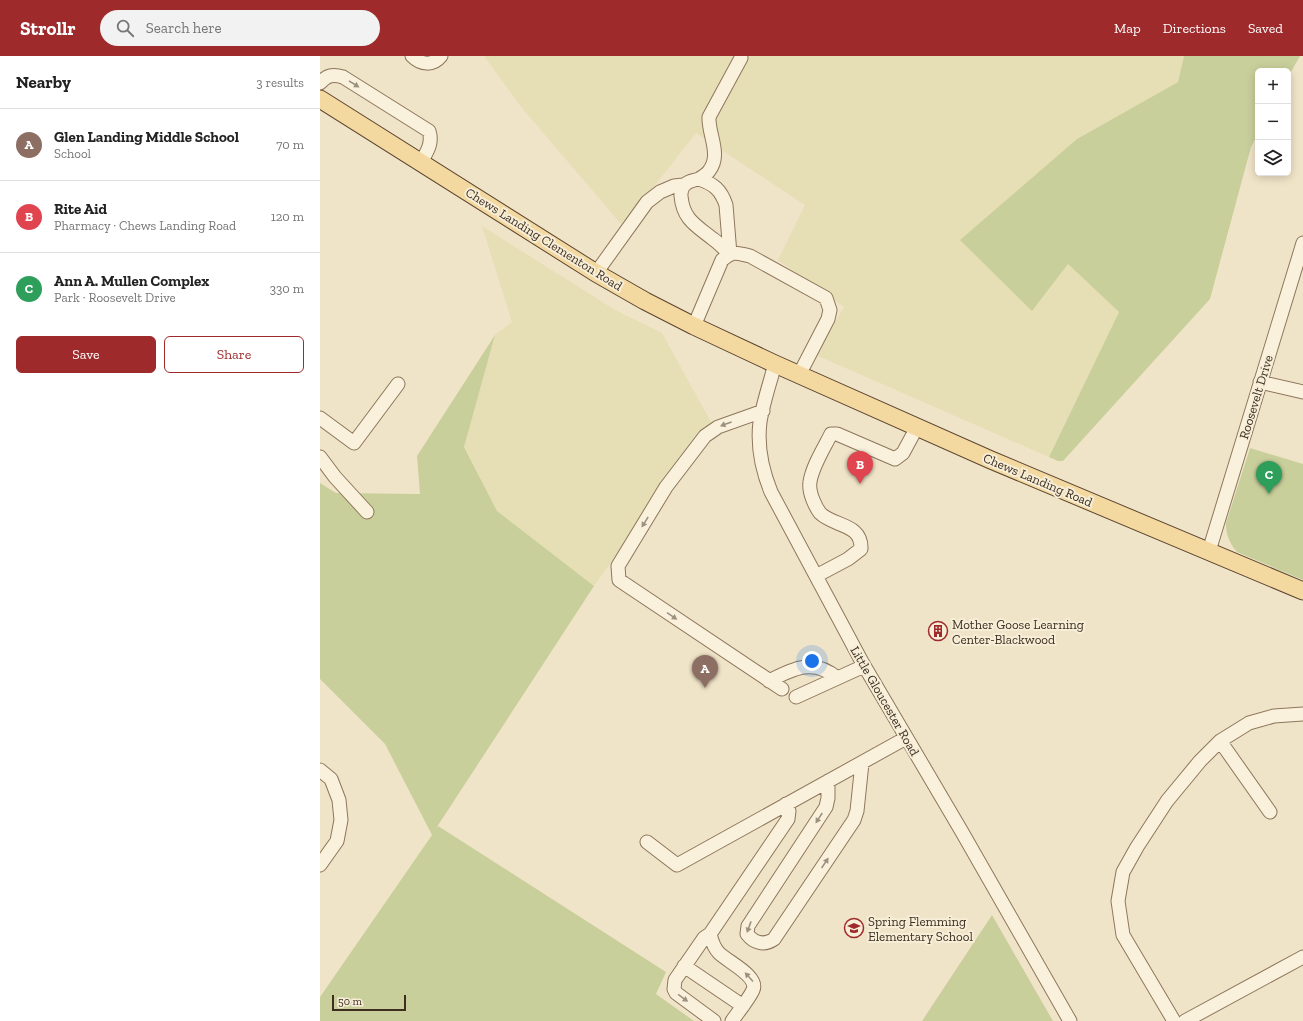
<!DOCTYPE html>
<meta charset="utf-8">
<style>
:root{--surface:#fff;--page:#f2f2f2;--text:#222;--muted:#767676;--line:#e0e0e0;--accent:#9e2a2b}
body{margin:0;font-family:"Zilla Slab",serif;background:var(--page);color:var(--text)}
.controls{position:absolute;right:12px;top:12px;display:grid;overflow:hidden;border-radius:6px;box-shadow:0 2px 10px #0003}
.controls button{width:36px;height:36px;display:grid;place-items:center;padding:0;border:0;border-bottom:1px solid var(--line);background:var(--surface);color:var(--text);font:20px sans-serif}
.scale{position:absolute;left:12px;bottom:10px;width:74px;box-sizing:border-box;padding-left:4px;border:2px solid #3d2e20;border-top:0;font-size:11px;line-height:14px;white-space:nowrap;color:#3d2e20;-webkit-text-stroke:3px #f7eed8;paint-order:stroke}
.you{position:absolute;left:492px;top:605px;width:14px;height:14px;margin:-10px;border:3px solid #fff;border-radius:50%;background:#1a73e8;box-shadow:0 0 0 6px #1a73e833}
.badge{display:grid;place-items:center;width:26px;height:26px;border-radius:50%;background:var(--accent);color:#fff;font-size:13px;font-weight:700}
.pin{position:absolute;translate:-50% -33px;filter:drop-shadow(0 1px 2px #0008)}
.pin::after{content:'';position:absolute;top:21px;width:14px;height:12px;background:inherit;clip-path:polygon(0 0,100% 0,50% 100%)}
.list{margin:0;padding:0;list-style:none}
h2{display:flex;justify-content:space-between;align-items:center;height:52px;margin:0;padding:0 16px;font-size:17px}
h2 small{font-size:13px;font-weight:400;color:var(--muted)}
.list li{display:grid;grid-template-columns:26px 1fr auto;gap:12px;align-items:center;box-sizing:border-box;height:72px;padding:0 16px;border-top:1px solid var(--line)}
.list b{display:block;font-size:15px;white-space:nowrap}
.list p{margin:0;font-size:13px;white-space:nowrap;color:var(--muted)}
.list em{font-size:13px;font-style:normal;color:var(--muted)}
.actions{display:flex;gap:8px;padding:12px 16px}
.actions a{flex:1;padding:9px 0;border:1px solid var(--accent);border-radius:6px;text-align:center;font-size:14px;color:var(--accent)}
.actions .main{background:var(--accent);color:#fff}
.icon{flex:none;width:22px;height:22px;fill:none;stroke:currentColor;stroke-width:2;stroke-linecap:round;stroke-linejoin:round}
.map{position:relative;flex:none;width:983px;height:965px;overflow:hidden}
header{display:flex;align-items:center;gap:24px;box-sizing:border-box;height:56px;padding:0 20px;background:var(--accent);color:#fff}
header strong{font-size:19px}
nav{display:flex;gap:22px;margin-inline-start:auto;font-size:14px}
.search{width:280px;height:36px;background:var(--page);display:flex;align-items:center;gap:10px;box-sizing:border-box;padding:0 14px;border-radius:22px;color:var(--muted);font-size:15px}
main{display:flex}
aside{flex:1;background:var(--surface)}
.map>svg:first-child{display:block}
.farmland{fill:#e6deb5}
.green{fill:#c9cf9b}
.lines{fill:none;stroke-linecap:round;stroke-linejoin:round}
.minor-casing{stroke:#8d765c;stroke-width:15}
.major-casing{stroke:#5b4430;stroke-width:19}
.minor{stroke:#faf1dc;stroke-width:13}
.major{stroke:#f3d9a0;stroke-width:17}
.oneway{fill:#9c907e}
.labels{text-anchor:middle;dominant-baseline:central;stroke-width:4;stroke-linejoin:round;paint-order:stroke}
.street-label{font-size:13px;fill:#3d2e20;stroke:#f7eed8}
.poi-label{font-size:13px;fill:#3d2e20;stroke:#f7eed8;text-anchor:start}
</style>
<header>
<strong>Strollr</strong>
<div class="search"><svg class="icon" aria-label="search" viewBox="0 0 24 24"><circle cx="10" cy="10" r="6"/><path d="M15 15l6 6"/></svg>Search here</div>
<nav><a>Map</a><a>Directions</a><a>Saved</a></nav>
</header>
<main>
<aside>
<h2>Nearby<small>3 results</small></h2>
<ul class="list">
<li><span class="badge" style="background:#8d6e63">A</span><div><b>Glen Landing Middle School</b><p>School</p></div><em>70 m</em></li>
<li><span class="badge" style="background:#e0444e">B</span><div><b>Rite Aid</b><p>Pharmacy · Chews Landing Road</p></div><em>120 m</em></li>
<li><span class="badge" style="background:#2e9e5b">C</span><div><b>Ann A. Mullen Complex</b><p>Park · Roosevelt Drive</p></div><em>330 m</em></li>
</ul>
<div class="actions"><a class="main">Save</a><a>Share</a></div>
</aside>
<div class="map">
<svg width="983" height="965" viewBox="0 0 983 965">
<rect width="100%" height="100%" fill="#f0e4c8"/>
<path class="farmland" d="M164,0H864L858,26L757,83L712,255L748,208L799,256L729,401L496,299L524,251L458,204L485,149L376,77L328,138L301,168L202,52Z
M162,170L295,254L342,277L391,366L274,530L177,455L144,390L175,279L192,266Z"/>
<path class="green" d="M864,0H980L968,21V15H938V77L931,91L890,243L743,405H738L729,401L799,256L748,208L712,255L640,184L757,83L858,26Z
M175,279L144,391L177,455L274,530L115,774L118,770L346,916L336,938L374,965H0V941L112,779L65,688L0,623V427L16,437L100,438L97,400Z
M930,392L983,408V524L917,496C909,486 906,479 906,467Z
M672,859L733,965H602Z"/>
<g class="lines">
<defs>
<path id="minor" d="M92,0C101,9 113,10 121,0
M0,27C7,19 13,18 23,21L109,75C113,87 107,96 101,106
M379,123C394,128 401,134 406,149L410,198C404,193 399,187 393,183C377,170 363,164 361,140C360,128 369,125 379,123Z
M379,123C382,121 387,118 389,115C402,99 388,78 389,61L421,2
M276,217L327,146L340,136L354,130L363,129
M374,270L402,204C414,194 416,197 430,200L506,242L510,254L508,263L479,319
M455,308C450,327 443,347 440,366C437,390 442,414 451,436L542,606L642,776L750,965
M940,326L983,336
M443,355L398,371L385,380L346,431L298,510L299,524L462,633
M0,362L34,387L78,328
M0,401L15,421L47,456
M889,495L983,187
M496,520L528,503L541,493C542,467 514,471 500,457C497,453 495,449 493,444C491,439 489,432 490,426C492,411 504,392 511,378H517L575,403L583,397L597,371
M449,625C474,612 494,602 517,622
M476,641L544,610
M900,685L950,756
M0,714L11,723L19,744L21,764L17,785L0,809
M508,725V742L506,751L428,870L427,878C434,887 444,890 454,883L534,764L537,755L542,707
M327,786L357,809L586,682
M390,878C392,886 394,892 399,897C408,906 439,920 433,934C429,943 418,956 412,965
M364,910L423,950
M394,965L356,937L354,933L355,924L384,882L390,878L468,763L469,755L466,748
M854,965L803,879L798,845L803,816L817,791L847,745L880,705L900,685L929,667L954,660L983,658
M865,965L983,901"/>
<path id="major" d="M0,43L276,217L325,245L374,270L455,308L671,404L983,535"/>
</defs>
<use href="#minor" class="minor-casing"/>
<use href="#major" class="major-casing"/>
<use href="#minor" class="minor"/>
<use href="#major" class="major"/>
</g>
<defs><path id="oneway-solid" d="M-6-.8H1V-3.2L6.5 0L1 3.2V.8H-6Z"/></defs>
<g class="oneway">
<use href="#oneway-solid" transform="translate(34 28) rotate(32)"/>
<use href="#oneway-solid" transform="translate(406 368) rotate(160)"/>
<use href="#oneway-solid" transform="translate(325 466) rotate(122)"/>
<use href="#oneway-solid" transform="translate(352 560) rotate(34)"/>
<use href="#oneway-solid" transform="translate(499 762) rotate(123)"/>
<use href="#oneway-solid" transform="translate(505 807) rotate(-56)"/>
<use href="#oneway-solid" transform="translate(429 871) rotate(110)"/>
<use href="#oneway-solid" transform="translate(429 921) rotate(-132)"/>
<use href="#oneway-solid" transform="translate(363 942) rotate(36)"/>
</g>
<defs>
<symbol id="building-ring" viewBox="-11 -11 22 22"><circle r="9.5" fill="#f7eed8" stroke="#9e2a2b" stroke-width="1.5"/><path d="M-4-6H4V6H1V3H-1V6H-4ZM-2.5-4.3h1.7v1.8h-1.7ZM.8-4.3h1.7v1.8H.8ZM-2.5-1h1.7V.8h-1.7ZM.8-1h1.7V.8H.8Z" fill="#9e2a2b"/></symbol>
<symbol id="school-ring" viewBox="-11 -11 22 22"><circle r="9.5" fill="#f7eed8" stroke="#9e2a2b" stroke-width="1.5"/><path d="M0-5L7-2L0 1L-7-2ZM-4 1L0 2.5L4 1V4Q0 6-4 4Z" fill="#9e2a2b"/></symbol>
</defs>
<g fill-rule="evenodd">
<use href="#building-ring" x="607" y="564" width="22" height="22"/>
<use href="#school-ring" x="523" y="861" width="22" height="22"/>
</g>
<g class="labels">
<g class="street-label">
<text transform="translate(224 183) rotate(32)">Chews Landing Clementon Road</text>
<text transform="translate(936 341) rotate(-73)">Roosevelt Drive</text>
<text transform="translate(718 424) rotate(23)">Chews Landing Road</text>
<text transform="translate(565 645) rotate(60)">Little Gloucester Road</text>
</g>
<g class="poi-label">
<text x="632" y="568">Mother Goose Learning<tspan x="632" dy="15">Center-Blackwood</tspan></text>
<text x="548" y="865">Spring Flemming<tspan x="548" dy="15">Elementary School</tspan></text>
</g>
</g>
</svg>
<div class="controls">
<button>+</button>
<button>−</button>
<button><svg class="icon" aria-label="layers" viewBox="0 0 24 24"><path d="M12 4l9 5-9 5-9-5zM3 14l9 5 9-5"/></svg></button>
</div>
<div class="scale">50 m</div>
<div class="you"></div>
<div class="pin badge" style="left:385px;top:632px;background:#8d6e63">A</div>
<div class="pin badge" style="left:540px;top:428px;background:#e0444e">B</div>
<div class="pin badge" style="left:949px;top:438px;background:#2e9e5b">C</div>
</div>
</main>
